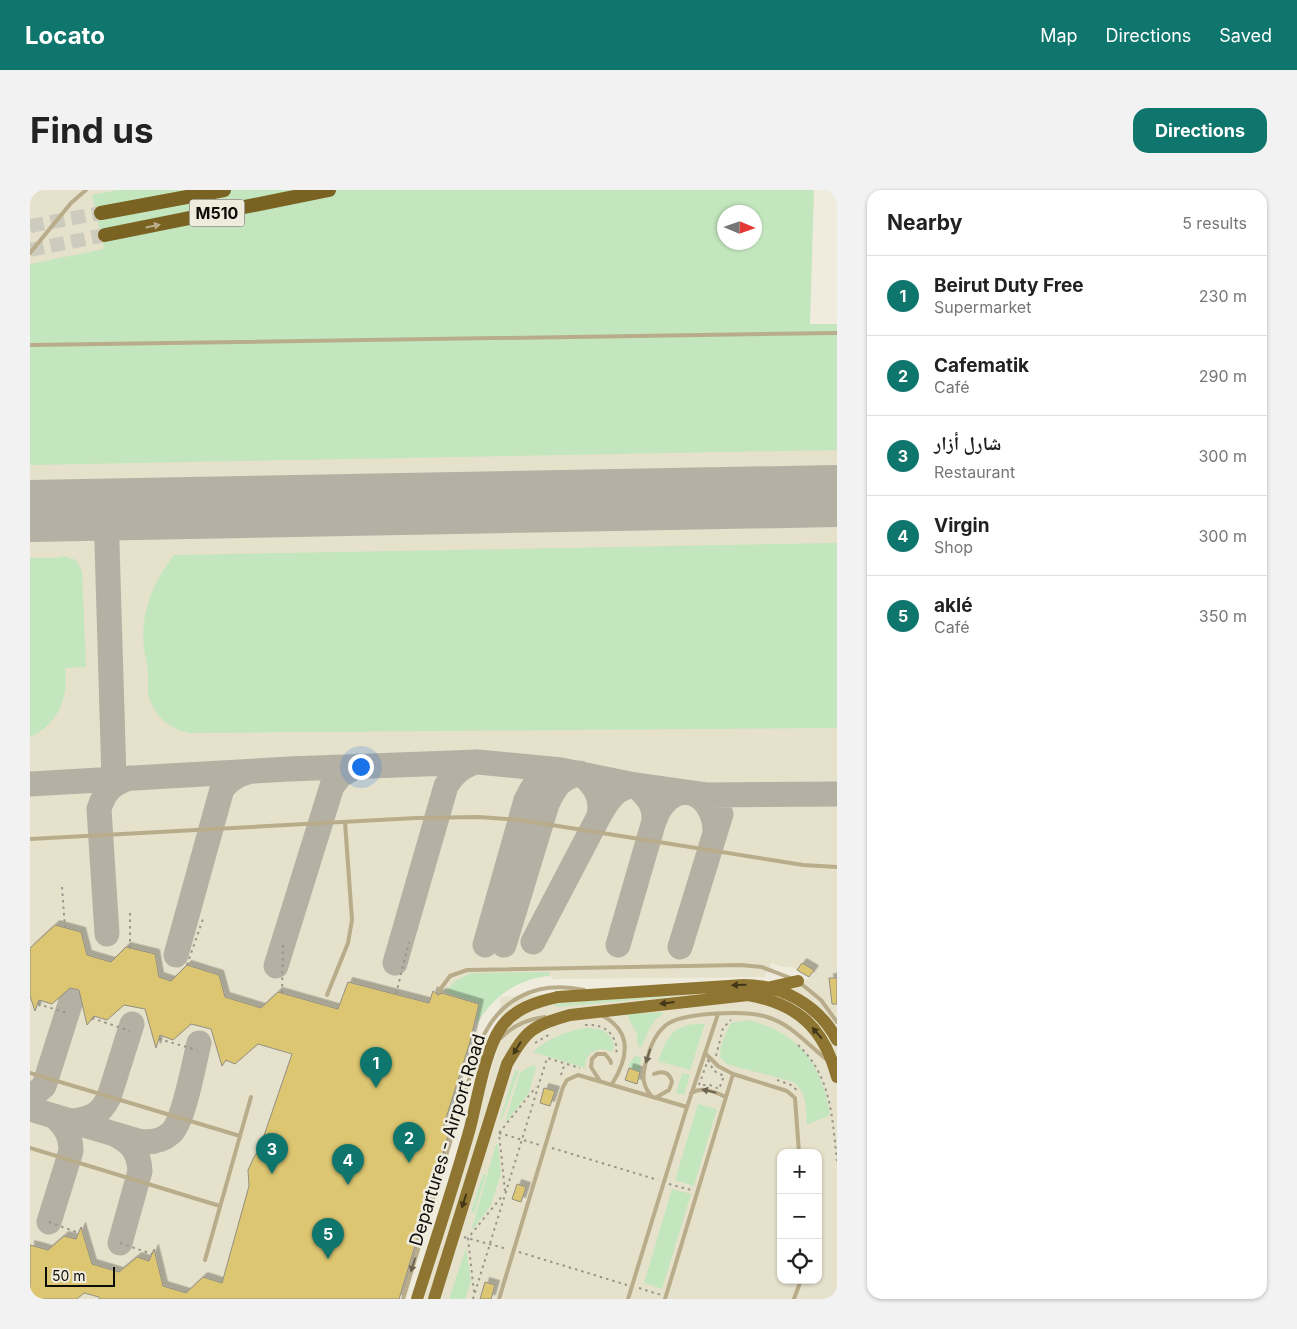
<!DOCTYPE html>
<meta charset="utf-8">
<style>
:root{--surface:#fff;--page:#f2f2f2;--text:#222;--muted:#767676;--line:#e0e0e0;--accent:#0f766e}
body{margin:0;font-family:Inter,"Noto Naskh Arabic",sans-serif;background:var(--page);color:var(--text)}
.controls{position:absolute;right:15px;bottom:15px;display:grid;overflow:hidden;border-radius:10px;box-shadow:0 1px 4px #0004}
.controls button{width:45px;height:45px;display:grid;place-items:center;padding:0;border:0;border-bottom:1px solid var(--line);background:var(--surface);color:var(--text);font:25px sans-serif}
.compass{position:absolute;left:687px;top:15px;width:45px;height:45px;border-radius:50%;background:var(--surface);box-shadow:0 1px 4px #0004;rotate:92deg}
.scale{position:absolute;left:15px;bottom:12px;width:70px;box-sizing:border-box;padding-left:5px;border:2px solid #0f0d09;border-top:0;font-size:14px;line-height:18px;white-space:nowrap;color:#0f0d09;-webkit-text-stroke:4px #efecdd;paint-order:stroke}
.you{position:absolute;left:330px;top:576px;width:18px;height:18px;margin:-12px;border:4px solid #fff;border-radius:50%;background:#1a73e8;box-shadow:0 0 0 8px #1a73e833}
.badge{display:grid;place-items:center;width:32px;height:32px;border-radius:50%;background:var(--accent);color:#fff;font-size:16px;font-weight:700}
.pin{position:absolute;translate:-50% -41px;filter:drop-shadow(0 1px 2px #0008)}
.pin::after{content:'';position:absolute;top:26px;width:18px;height:15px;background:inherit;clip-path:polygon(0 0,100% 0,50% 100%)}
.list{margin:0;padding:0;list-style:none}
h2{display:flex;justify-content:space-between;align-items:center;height:65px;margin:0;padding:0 20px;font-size:21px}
h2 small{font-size:16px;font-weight:400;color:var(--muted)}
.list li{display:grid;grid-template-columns:32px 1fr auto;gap:15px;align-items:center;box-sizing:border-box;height:80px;padding:0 20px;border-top:1px solid var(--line)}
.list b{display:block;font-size:19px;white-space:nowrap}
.list p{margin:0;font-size:16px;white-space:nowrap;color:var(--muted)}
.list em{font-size:16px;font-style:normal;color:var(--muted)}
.icon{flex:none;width:28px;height:28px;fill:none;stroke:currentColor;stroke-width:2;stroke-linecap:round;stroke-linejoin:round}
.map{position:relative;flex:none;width:807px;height:1109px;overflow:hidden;border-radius:15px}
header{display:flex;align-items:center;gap:30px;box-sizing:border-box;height:70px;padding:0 25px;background:var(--accent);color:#fff}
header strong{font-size:24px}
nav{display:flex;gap:28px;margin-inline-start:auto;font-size:18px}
.intro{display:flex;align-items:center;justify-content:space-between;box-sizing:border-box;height:120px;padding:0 30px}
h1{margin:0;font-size:35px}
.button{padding:12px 22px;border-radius:15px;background:var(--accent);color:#fff;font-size:18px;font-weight:700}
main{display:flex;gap:30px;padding:0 30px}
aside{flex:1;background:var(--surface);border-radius:15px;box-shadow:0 1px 4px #0004}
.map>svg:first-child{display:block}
.built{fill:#e6e1cb;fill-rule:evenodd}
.green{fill:#c3e6be;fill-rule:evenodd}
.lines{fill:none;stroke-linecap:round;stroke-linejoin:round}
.taxiway{stroke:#b4b0a4;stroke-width:25}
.runway{stroke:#b4b0a4;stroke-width:62}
.building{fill:#dcc672;stroke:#928f82;filter:url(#shadow)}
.highway-tunnel{stroke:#cdcbbd;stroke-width:14;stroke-dasharray:14 7;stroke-linecap:butt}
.path{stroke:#98968b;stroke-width:2;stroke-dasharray:2.5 4;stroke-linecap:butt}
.lane{stroke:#b9ac8a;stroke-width:4}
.primary{stroke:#8e7531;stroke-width:12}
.highway{stroke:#7a6223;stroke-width:14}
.primary-bridge{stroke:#8e7531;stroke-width:12}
.oneway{fill:#baae89}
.oneway2{fill:#423719}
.oneway3{fill:#6c6450}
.labels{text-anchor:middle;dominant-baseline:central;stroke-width:5;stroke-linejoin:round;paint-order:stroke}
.shield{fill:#efecdd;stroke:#525049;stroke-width:1}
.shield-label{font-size:16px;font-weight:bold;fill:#0f0d09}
.street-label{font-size:18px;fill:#0f0d09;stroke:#efecdd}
</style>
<header>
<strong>Locato</strong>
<nav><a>Map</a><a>Directions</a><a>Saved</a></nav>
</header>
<div class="intro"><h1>Find us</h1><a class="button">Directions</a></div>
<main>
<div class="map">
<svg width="807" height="1109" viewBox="0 0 807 1109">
<defs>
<filter id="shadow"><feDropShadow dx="4.5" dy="-4.5" stdDeviation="0" flood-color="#0004"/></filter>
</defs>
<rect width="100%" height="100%" fill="#efecdd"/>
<path class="built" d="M0,0H88L62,5L74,59L57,147L807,134V1109H394L471,846L470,807L781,789L762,777H753L741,773L739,783L735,782V787L522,789L521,786L508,787L485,795L464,810L453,825L443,842L412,941L424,945L376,1109H0ZM751,963H788V1090H751Z"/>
<path class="green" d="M88,0H784L780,134H807V260L0,275V74L74,59L62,5ZM694,22H724V52H694Z
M807,353V538L160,543C138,539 120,523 118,500C117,493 119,487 118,481C117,473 115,466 114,458C110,423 123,392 144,365Z
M34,366L46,370L52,381L56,477L35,478C39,508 28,534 0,547V368H25Z
M519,782V786C487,789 463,807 447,833L446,832L449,814L415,802L425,791L441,783Z
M638,806L636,807L527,817L523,814Z
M632,822L633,824C620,832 617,844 612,857H609C606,852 608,849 607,844C605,838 598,831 598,824Z
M718,830C770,843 792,874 800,925L777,935C776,918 777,904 764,892L696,874L690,867C690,855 695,844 701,833Z
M666,834H675L660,880L628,871C637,850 640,836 666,834Z
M555,838C571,838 578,839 584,855L582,862C569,855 555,861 555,878L503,862C517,849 536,841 555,838Z
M605,866L611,867L610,882L600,878L598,875Z
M504,875L506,877L499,903L475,933L490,883L497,878Z
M485,880L489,881L472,929L470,930Z
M652,883L660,885L654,905L646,903Z
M668,914L687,919L664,996L645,990Z
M466,954H468L471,983L461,1015L444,1038H442Z
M453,984L456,985L444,1023L441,1022Z
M642,999L661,1004L632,1099L614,1093Z
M436,1058L441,1091L435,1109H419Z"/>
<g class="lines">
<path class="taxiway" d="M76,320L84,589
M0,594L259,579L448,572L531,580L605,595L676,605L807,604
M77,744L69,619C75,600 82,594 100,588
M503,752L569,626C578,610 585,598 605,595C617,606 625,614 624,631
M455,755L496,610C506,590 509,585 531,580
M474,755L517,614C526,595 530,589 550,583C565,595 573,607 569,626
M588,755L624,631C626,627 628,621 631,617C653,587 684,607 685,640
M650,757L691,624
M146,765L192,599C200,589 207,585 218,582
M365,773L416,596C424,583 431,577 446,572
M246,776L302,596L311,585L328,576
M0,908L14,896L41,811
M0,919L108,951C120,953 131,952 141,943C154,931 164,873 169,853
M43,931C62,928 70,925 79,907L102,834
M88,946C103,954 109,964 110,981L90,1053
M19,1032L41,961C41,945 35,936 24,926"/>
<path class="runway" d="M0,321L807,306"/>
</g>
<path class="building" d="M25,735L51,742L57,765L81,772L96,757L125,764L129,787L141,791L157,775L189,785L195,807L231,818L248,802L308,819L318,792L399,813L403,801L408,805L412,803L449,814L440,852L412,941L419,943L369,1109H69V1107L54,1103L47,1109H2L0,1102V1055L18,1060L34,1046L46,1049L51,1037L62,1074L89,1082L107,1067L119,1071L124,1059L133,1096L156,1103L173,1087L192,1093L219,996L218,980L224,967L229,960L262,864L228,854L205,874L196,870L192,876L181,839L161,834L143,850L130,845L126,858L115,819L94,815L77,830L64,826L57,835L49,800L40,798L22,814L9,810L5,821L0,806V758Z
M772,773L784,780L779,787L767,780Z
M799,788H807V814H802Z
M599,878L610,882L607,894L595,890Z
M514,898L525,901L520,916L510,913Z
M487,994L496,997L491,1012L482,1009Z
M455,1092L465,1095L461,1109H450Z"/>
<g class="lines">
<path class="highway-tunnel" d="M0,36L71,23
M0,60L75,45"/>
<path class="path" d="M32,697L35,738
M100,758V719
M157,775L173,729
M252,803L253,755
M366,804L379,752
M8,814L37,823
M62,828L100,841
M555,835C570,834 582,839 586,855C587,859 586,863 587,866
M129,849L167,860
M505,853L520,844
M768,855C802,886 802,929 807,971
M686,866L693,838L701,830
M678,870L684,881L694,886L689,899L680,895H669Z
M531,885L535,873
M747,890L761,895L768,901
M469,943L510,955
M522,958L628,990
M639,994L661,1000
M475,1001L469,943L506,897
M19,1032L49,1043
M434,1047L477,1059
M90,1053L122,1064
M489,1062L597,1095
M609,1098L631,1105
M444,1102L438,1048L473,1005
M443,1109L517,868L550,878"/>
<path class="lane" d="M0,63L41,13L56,0
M0,155L807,143
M0,649L386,628L449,627L490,630L773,675L807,677
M769,792L791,810L807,832
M409,801L420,786L437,780L711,775L732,777L763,789
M297,805L318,753L322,730L315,632
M573,826C604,843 597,870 582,894
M471,848C483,835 498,829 515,827
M675,863L688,876L703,884
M0,883L210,946
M624,884C633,880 640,883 642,892L639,900L625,908
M570,891L561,877L562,869L567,864H575L580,870L581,873
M661,903C674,896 684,902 696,907
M622,907C612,895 612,886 616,872C620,858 624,845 636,835C653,822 717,820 737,827C761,834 777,854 796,869
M657,917L688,824
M0,958L190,1016
M175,1070L221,907
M373,1109L449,856C467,809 506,790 554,800
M469,1109L533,897L537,890L548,885L657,917L598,1109
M635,1109L703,884L757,901L765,908L769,963
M764,1109L771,1090"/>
<path class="primary" d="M741,797L768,791
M528,807L714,795C752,795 789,815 807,850
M404,1109L477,874C497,839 502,836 540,825L718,805C768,814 794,838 807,887"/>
<path class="highway" d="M71,23L194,0
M75,45L299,0"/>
<path class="primary-bridge" d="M387,1109C405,1052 424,995 440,938C447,911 455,861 470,839C483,819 505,812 528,807"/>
</g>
<defs><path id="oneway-solid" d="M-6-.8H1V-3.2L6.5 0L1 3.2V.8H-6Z" transform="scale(1.25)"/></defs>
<use class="oneway" href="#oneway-solid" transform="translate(123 36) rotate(-11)"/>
<g class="oneway2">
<use href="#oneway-solid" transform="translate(709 795) rotate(178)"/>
<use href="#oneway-solid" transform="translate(637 813) rotate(173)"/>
<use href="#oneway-solid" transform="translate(787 843) rotate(-131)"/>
<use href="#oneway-solid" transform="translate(487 858) rotate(122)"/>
<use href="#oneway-solid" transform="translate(434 1011) rotate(108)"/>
</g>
<g class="oneway3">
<use href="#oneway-solid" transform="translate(618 866) rotate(107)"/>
<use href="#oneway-solid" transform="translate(679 901) rotate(-167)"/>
<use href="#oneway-solid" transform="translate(383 1075) rotate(107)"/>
</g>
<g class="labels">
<rect class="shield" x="159.5" y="9.5" width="55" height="27" rx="4"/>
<g class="shield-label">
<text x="187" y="23">M510</text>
</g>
<g class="street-label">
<text transform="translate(417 950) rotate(-73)">Departures - Airport Road</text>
</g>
</g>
</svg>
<div class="controls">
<button>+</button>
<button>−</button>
<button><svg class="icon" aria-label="locate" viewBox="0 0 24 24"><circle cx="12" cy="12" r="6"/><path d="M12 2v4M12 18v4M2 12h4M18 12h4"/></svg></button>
</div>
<svg class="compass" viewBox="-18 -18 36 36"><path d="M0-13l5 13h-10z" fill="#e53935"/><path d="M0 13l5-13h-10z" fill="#767676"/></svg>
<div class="scale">50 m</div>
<div class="you"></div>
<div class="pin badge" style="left:346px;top:898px">1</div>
<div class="pin badge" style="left:379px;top:973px">2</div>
<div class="pin badge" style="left:242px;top:984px">3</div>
<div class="pin badge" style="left:318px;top:995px">4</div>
<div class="pin badge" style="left:298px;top:1069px">5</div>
</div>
<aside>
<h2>Nearby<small>5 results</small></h2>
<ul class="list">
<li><span class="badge">1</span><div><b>Beirut Duty Free</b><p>Supermarket</p></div><em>230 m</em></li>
<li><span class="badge">2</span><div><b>Cafematik</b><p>Café</p></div><em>290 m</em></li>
<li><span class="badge">3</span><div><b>شارل أزار</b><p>Restaurant</p></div><em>300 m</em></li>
<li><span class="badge">4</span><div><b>Virgin</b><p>Shop</p></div><em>300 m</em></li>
<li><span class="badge">5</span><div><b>aklé</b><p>Café</p></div><em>350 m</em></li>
</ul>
</aside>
</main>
